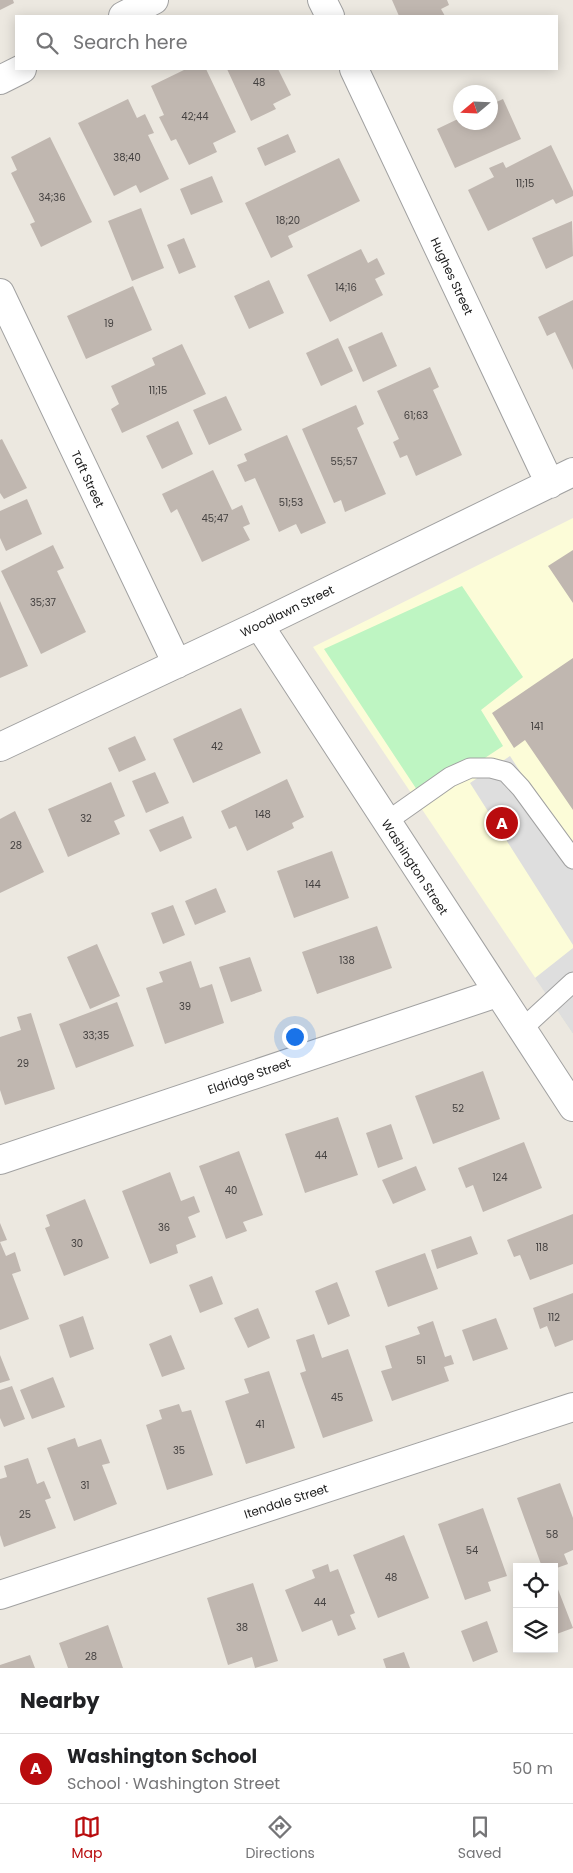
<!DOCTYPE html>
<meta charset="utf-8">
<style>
:root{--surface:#fff;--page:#f2f2f2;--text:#202124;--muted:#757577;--line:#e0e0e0;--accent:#b90c0e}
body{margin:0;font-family:Poppins,sans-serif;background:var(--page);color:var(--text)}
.controls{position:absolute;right:15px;bottom:15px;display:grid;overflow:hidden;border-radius:0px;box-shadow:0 2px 12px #0003}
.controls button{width:45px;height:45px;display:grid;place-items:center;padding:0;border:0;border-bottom:1px solid var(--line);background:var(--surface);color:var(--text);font:25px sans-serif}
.compass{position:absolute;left:453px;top:85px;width:45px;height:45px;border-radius:50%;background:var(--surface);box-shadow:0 2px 12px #0003;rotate:251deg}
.you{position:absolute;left:294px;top:1036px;width:18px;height:18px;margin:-12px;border:4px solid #fff;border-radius:50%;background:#1a73e8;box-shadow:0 0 0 8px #1a73e833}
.badge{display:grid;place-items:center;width:32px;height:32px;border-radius:50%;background:var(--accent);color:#fff;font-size:16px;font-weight:700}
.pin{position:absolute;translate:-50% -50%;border:2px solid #fff;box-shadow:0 1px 5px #0006}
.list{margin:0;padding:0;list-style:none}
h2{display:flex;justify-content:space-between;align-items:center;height:65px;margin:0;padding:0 20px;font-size:21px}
h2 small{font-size:16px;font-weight:400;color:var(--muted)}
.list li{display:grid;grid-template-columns:32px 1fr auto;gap:15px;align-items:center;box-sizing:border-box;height:70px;padding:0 20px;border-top:1px solid var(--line)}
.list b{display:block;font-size:19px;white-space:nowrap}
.list p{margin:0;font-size:16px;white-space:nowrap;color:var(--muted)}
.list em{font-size:16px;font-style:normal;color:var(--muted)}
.icon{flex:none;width:28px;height:28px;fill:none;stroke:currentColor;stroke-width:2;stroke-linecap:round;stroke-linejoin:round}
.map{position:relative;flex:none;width:573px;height:1668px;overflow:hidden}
.search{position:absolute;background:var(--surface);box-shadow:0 2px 12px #0003;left:15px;right:15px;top:15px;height:55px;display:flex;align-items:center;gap:12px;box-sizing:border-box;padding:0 18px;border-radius:0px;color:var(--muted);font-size:19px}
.sheet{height:135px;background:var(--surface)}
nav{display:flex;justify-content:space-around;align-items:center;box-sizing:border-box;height:70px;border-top:1px solid var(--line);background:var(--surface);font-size:14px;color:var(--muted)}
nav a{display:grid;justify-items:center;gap:2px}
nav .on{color:var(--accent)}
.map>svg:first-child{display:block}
.education{fill:#fcfcd8}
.park{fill:#bef5c2}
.parking{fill:#dedede}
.building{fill:#c0b7b0}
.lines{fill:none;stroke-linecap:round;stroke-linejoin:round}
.service-casing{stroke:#a1a1a1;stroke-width:21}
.minor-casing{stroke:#a1a1a1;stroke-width:30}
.service{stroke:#fff;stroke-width:19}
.minor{stroke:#fff;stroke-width:28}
.labels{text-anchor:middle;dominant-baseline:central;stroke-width:4.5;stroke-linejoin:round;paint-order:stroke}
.number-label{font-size:10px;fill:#444140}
.street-label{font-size:12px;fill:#1a1a1a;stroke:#fff}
</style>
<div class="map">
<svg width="573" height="1668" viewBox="0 0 573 1668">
<rect width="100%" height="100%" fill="#ece8e0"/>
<path class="education" d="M573,518V1034L313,647Z"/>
<path class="park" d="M462,586L523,677L481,710L503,746L423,799L324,649Z"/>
<path class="parking" d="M510,756L573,853V945L470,783Z
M573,948V1034L535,978Z"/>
<path class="building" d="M0,0H13L14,3L0,10Z
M392,0H447L449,5L441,9L445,16H399Z
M186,69H206L236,132L213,143L217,152L189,165L176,139L171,141L159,117L164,115L151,86Z
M227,69H278L291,95L273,104L276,109L251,121Z
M128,99L137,118L145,114L154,133L148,135L169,179L140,193L136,185L114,196L78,123Z
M503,99L521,139L455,168L437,129L460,118V122H490V105Z
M288,134L296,152L265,166L257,148Z
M50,137L92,222L41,247L30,224L35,222L11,173L17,170L11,157Z
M551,145L573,191V196L556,204L553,199L488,231L468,190L494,177L489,168L503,162L506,168Z
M339,158L360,201L288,236L293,247L271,258L245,203Z
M212,176L223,202L191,215L180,189Z
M141,208L164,268L132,281L108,221Z
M572,221L573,256L546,269L532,238Z
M184,238L196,267L179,274L167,245Z
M361,249L368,263L377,258L385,274L375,279L383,295L330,322L307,275Z
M269,280L284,313L249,329L234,296Z
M133,286L152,330L86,359L67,316Z
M573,300V370L555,332L547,336L538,317Z
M382,332L397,366L363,382L348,347Z
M338,338L353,371L321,386L306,353Z
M182,344L206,394L122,433L111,409L119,404L111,386L155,365L152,358Z
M430,367L439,387L433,390L462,455L416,476L407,455L400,458L393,442L399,439L377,391Z
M226,396L242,430L209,445L193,410Z
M356,405L364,424L357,428L386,494L345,512L341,500L334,503L302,429Z
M178,421L193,454L162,469L146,436Z
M287,435L326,523L301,534L296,524L279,532L255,478L245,482L237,465L247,461L244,454Z
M2,439L27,488L4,499L0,493V440Z
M213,470L232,510L242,505L250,524L243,527L250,540L202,562L177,509L171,513L162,494Z
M27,499L42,534L6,551L0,538V511Z
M53,545L64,568L57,571L86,632L41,654L1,571Z
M573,550V603L548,566Z
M0,601L28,666L0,678Z
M573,658V810L525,740L514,748L492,713Z
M241,708L261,753L193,783L173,739Z
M135,736L146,760L119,772L108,748Z
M155,772L169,803L146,813L132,781Z
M287,779L304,817L292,823L294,828L247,851L236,826L229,829L221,811Z
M111,782L125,816L114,821L120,834L68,857L48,809Z
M15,811L44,872L0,893V819Z
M183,816L192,838L160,852L149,830Z
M332,851L349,898L294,918L277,871Z
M216,888L226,912L195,925L185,901Z
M173,905L185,935L163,944L151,913Z
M377,926L392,968L317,994L302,952Z
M97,944L120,996L90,1009L67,957Z
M250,957L262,991L231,1002L219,967Z
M191,961L200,988L212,984L224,1023L165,1044L146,988L163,982L159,972Z
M117,1002L134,1046L76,1068L59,1024Z
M31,1013L55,1089L5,1105L0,1090V1037L21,1030L17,1017Z
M483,1071L500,1119L433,1144L415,1096Z
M338,1117L358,1175L305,1193L285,1134Z
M391,1124L403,1159L378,1168L366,1133Z
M524,1142L542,1188L483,1212L473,1185L466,1188L458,1168Z
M239,1151L263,1215L243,1222L247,1231L226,1239L199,1166Z
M416,1166L426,1190L393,1204L382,1180Z
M170,1172L181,1201L194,1196L200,1212L188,1217L196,1237L176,1245L178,1253L150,1264L122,1191Z
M85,1199L109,1258L64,1276L45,1228L50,1226L46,1215Z
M573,1214V1264L530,1280L520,1255L514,1257L507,1240Z
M0,1223L7,1240L0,1242L6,1256L15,1252L21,1271L12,1274L29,1319L0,1330Z
M471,1236L478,1254L437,1269L431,1250Z
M425,1253L438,1289L388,1307L375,1271Z
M212,1276L223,1304L200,1313L189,1285Z
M337,1282L350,1316L328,1325L315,1291Z
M573,1293V1340L555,1347L547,1326L540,1329L533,1308Z
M258,1308L270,1338L248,1348L234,1318Z
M83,1316L94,1349L70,1358L59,1325Z
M496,1318L508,1349L473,1361L462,1330Z
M433,1321L445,1357L451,1355L454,1364L444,1367L449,1381L392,1401L381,1371L392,1368L385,1346L420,1334L417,1327Z
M314,1334L322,1358L348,1349L373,1421L323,1438L300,1373L306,1371L296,1340Z
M171,1335L185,1369L162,1377L149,1344Z
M0,1355L10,1380L0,1383Z
M269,1371L295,1448L246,1464L225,1401L249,1393L244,1379Z
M53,1377L65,1407L32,1419L20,1390Z
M12,1386L25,1419L4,1427L0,1418V1390Z
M179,1404L182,1412L191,1410L213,1475L167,1490L146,1425L162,1419L159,1410Z
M75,1438L78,1447L101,1439L110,1463L102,1465L117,1504L74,1521L47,1448Z
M28,1458L37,1484L44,1481L51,1498L45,1500L56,1528L4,1547L0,1535V1479L7,1477L4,1466Z
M560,1483L573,1518V1550L564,1554L568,1564L554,1569V1567H542L517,1498Z
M483,1508L507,1576L488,1582L491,1591L465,1600L438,1524Z
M404,1535L429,1598L378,1618L353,1555Z
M328,1564L330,1572L338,1569L355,1613L350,1615L356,1629L338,1636L332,1620L302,1632L285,1590L315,1578L312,1570Z
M554,1579L573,1628L554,1635Z
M253,1583L278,1661L255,1668L252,1657L228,1665L207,1598Z
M487,1621L498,1652L473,1662L461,1631Z
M108,1625L123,1668H68L59,1643Z
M404,1652L410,1668H386L383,1659Z
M30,1655L35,1668H0V1665Z"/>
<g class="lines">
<defs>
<path id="service" d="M386,822L450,777L470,768H491L506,772L521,788L573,859
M522,1029L573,982"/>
<path id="minor" d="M322,0L330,16
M123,16L154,0
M354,69L550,484
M0,80L22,69
M0,293L177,664
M259,625L573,1107
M0,747L259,625L573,472
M0,1160L497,993
M0,1595L573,1407"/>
</defs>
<use href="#service" class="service-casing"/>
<use href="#minor" class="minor-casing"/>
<use href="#service" class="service"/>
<use href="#minor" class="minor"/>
</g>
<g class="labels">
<g class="number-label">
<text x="259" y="82">48</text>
<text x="195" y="116">42;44</text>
<text x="127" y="157">38;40</text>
<text x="525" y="183">11;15</text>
<text x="52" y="197">34;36</text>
<text x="288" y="220">18;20</text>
<text x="346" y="287">14;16</text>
<text x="109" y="323">19</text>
<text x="158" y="390">11;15</text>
<text x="416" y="415">61;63</text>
<text x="344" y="461">55;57</text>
<text x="291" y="502">51;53</text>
<text x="215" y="518">45;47</text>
<text x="43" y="602">35;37</text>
<text x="537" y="726">141</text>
<text x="217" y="746">42</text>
<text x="263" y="814">148</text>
<text x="86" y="818">32</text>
<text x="16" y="845">28</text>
<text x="313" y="884">144</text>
<text x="347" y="960">138</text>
<text x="185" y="1006">39</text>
<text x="96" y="1035">33;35</text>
<text x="23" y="1063">29</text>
<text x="458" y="1108">52</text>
<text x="321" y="1155">44</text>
<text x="500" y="1177">124</text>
<text x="231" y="1190">40</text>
<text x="164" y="1227">36</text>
<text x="77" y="1243">30</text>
<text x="542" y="1247">118</text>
<text x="554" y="1317">112</text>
<text x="421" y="1360">51</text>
<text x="337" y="1397">45</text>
<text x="260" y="1424">41</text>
<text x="179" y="1450">35</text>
<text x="85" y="1485">31</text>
<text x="25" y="1514">25</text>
<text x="552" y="1534">58</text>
<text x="472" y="1550">54</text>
<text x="391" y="1577">48</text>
<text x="320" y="1602">44</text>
<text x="242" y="1627">38</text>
<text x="91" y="1656">28</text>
</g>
<g class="street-label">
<text transform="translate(452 276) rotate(65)">Hughes Street</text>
<text transform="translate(88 479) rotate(65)">Taft Street</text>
<text transform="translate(287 611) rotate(-26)">Woodlawn Street</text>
<text transform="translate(415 867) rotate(57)">Washington Street</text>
<text transform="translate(249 1076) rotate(-19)">Eldridge Street</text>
<text transform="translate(286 1501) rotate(-18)">Itendale Street</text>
</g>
</g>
</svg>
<div class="controls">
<button><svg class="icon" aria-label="locate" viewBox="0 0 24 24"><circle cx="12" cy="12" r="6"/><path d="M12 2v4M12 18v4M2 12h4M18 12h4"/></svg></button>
<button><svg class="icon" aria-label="layers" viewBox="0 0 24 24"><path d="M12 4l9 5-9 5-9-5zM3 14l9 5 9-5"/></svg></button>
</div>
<svg class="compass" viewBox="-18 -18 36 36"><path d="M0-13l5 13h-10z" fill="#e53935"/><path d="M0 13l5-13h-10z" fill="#757577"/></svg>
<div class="you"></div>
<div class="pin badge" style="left:502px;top:823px">A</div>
<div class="search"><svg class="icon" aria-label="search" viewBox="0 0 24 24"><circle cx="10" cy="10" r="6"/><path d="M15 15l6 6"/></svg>Search here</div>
</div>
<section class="sheet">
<h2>Nearby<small></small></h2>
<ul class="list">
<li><span class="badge">A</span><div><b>Washington School</b><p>School · Washington Street</p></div><em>50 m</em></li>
</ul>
</section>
<nav>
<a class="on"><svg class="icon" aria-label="map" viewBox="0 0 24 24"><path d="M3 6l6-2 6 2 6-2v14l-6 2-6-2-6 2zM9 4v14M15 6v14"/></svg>Map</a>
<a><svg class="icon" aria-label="directions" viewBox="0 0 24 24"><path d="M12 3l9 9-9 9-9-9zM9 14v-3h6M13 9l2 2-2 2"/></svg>Directions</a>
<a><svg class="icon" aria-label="saved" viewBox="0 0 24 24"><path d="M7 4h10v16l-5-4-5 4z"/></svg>Saved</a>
</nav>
